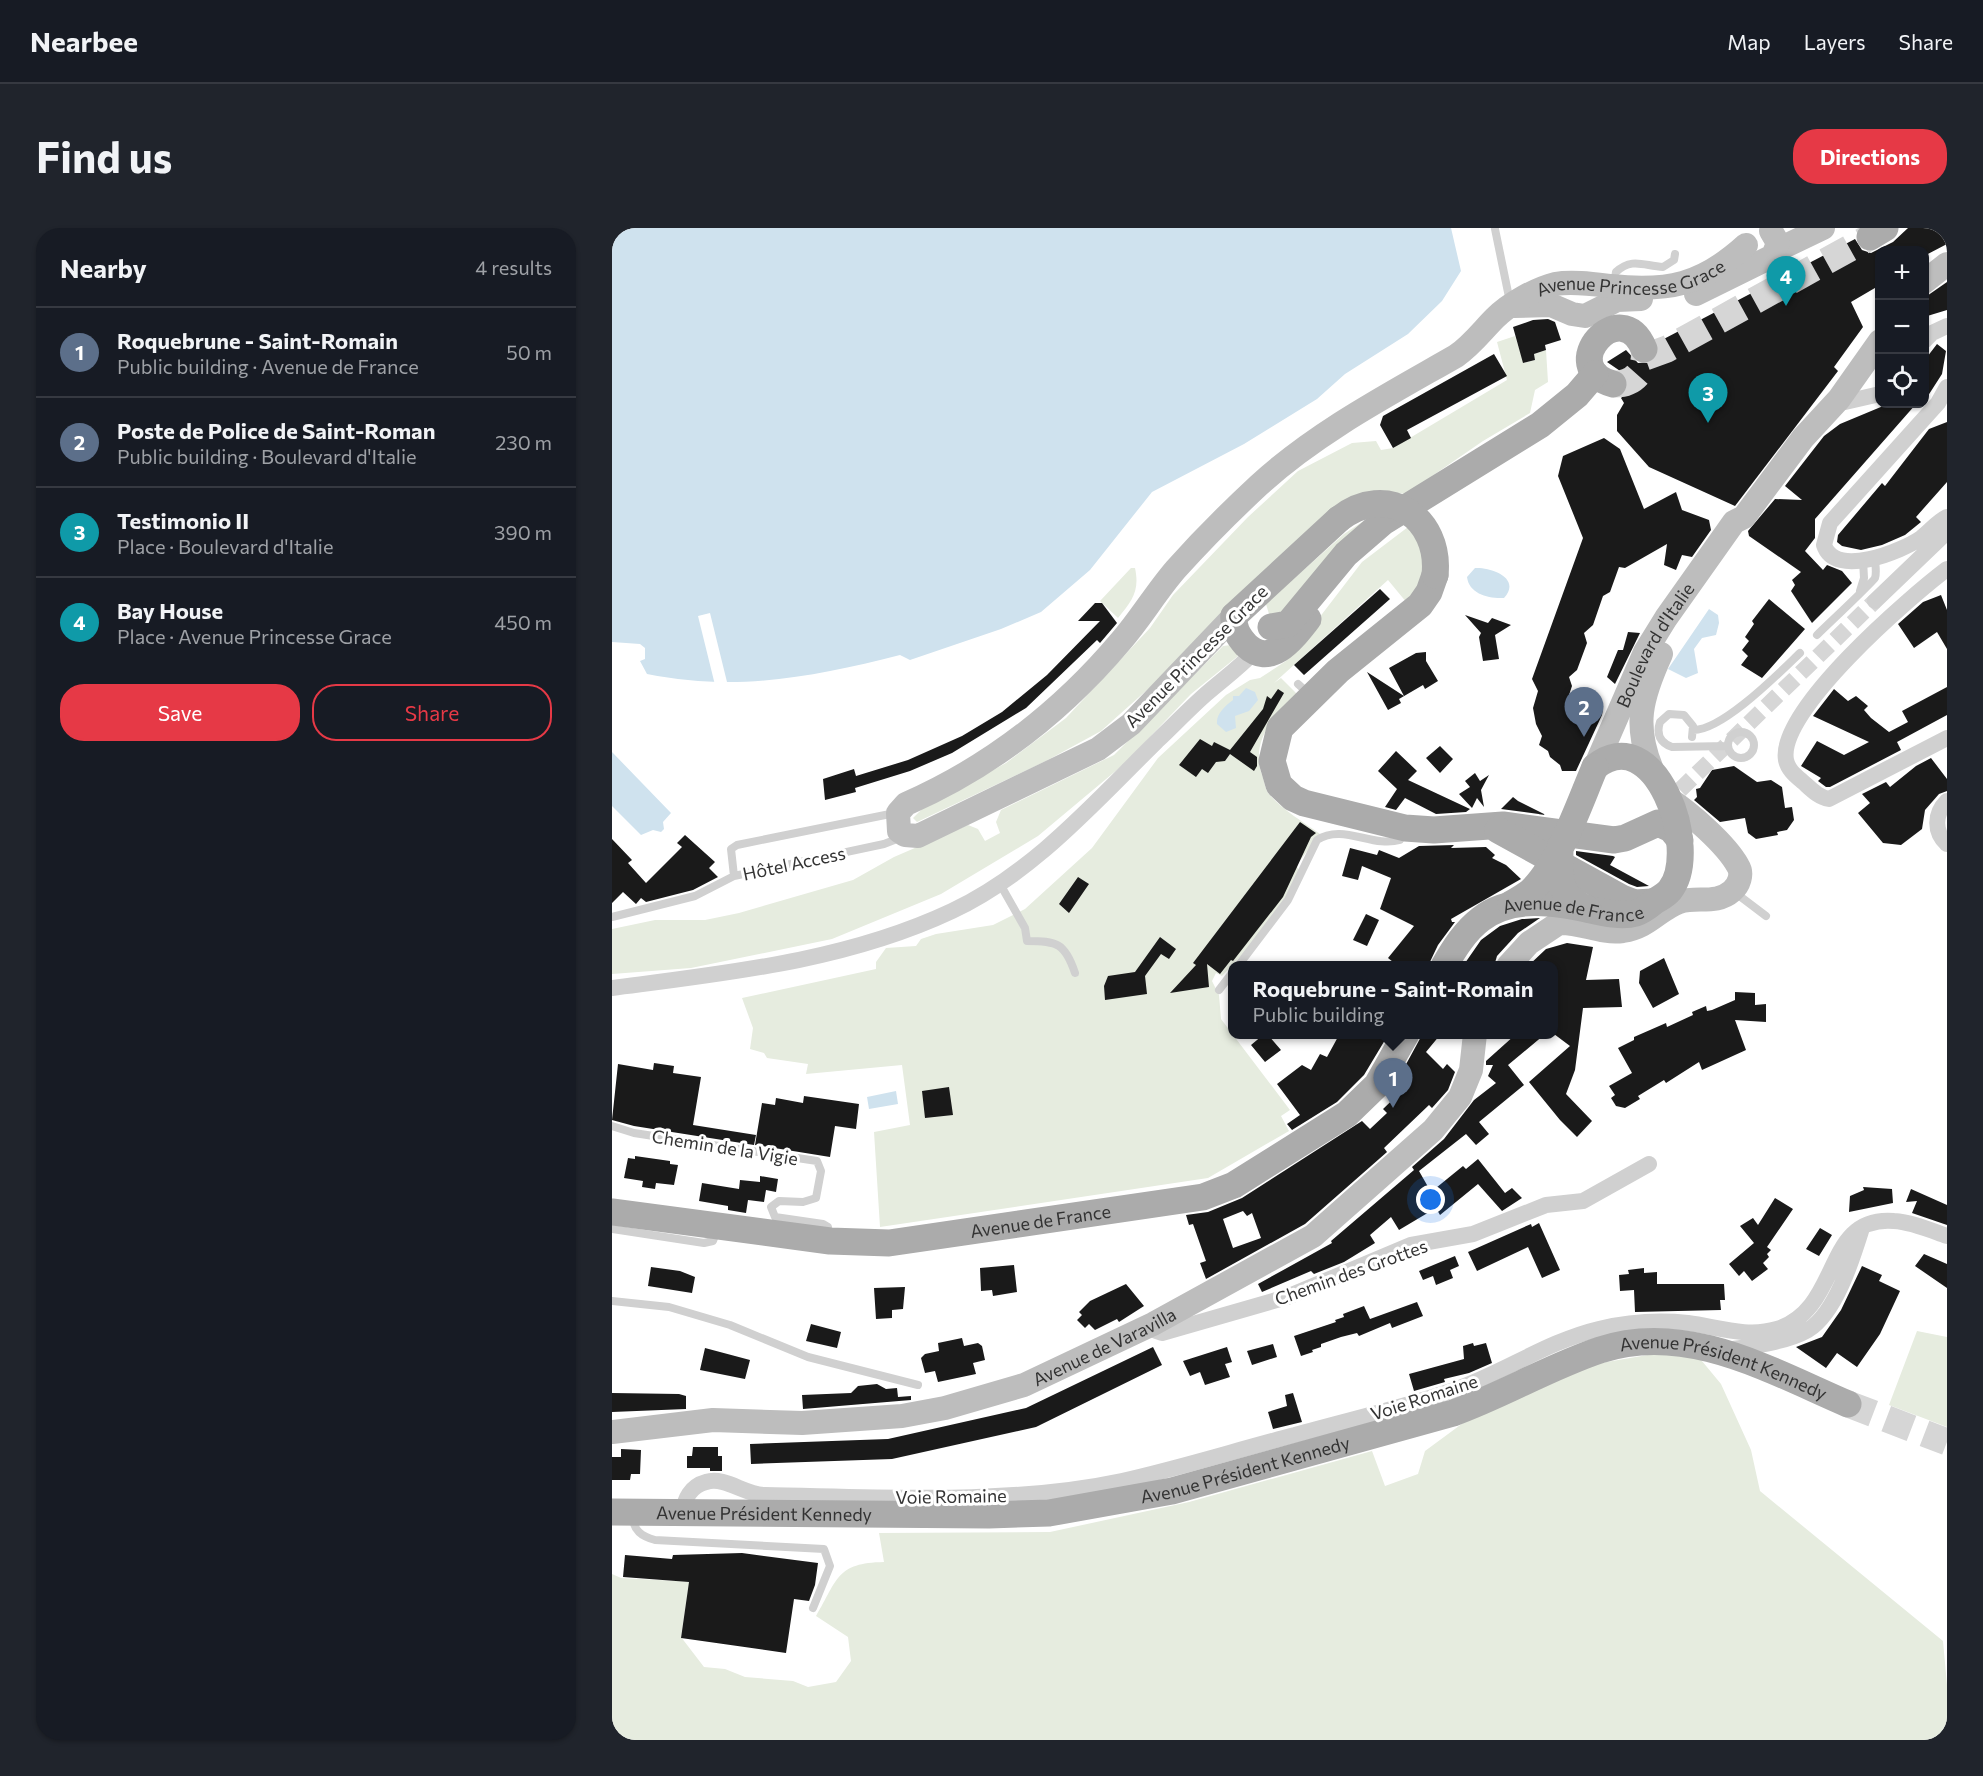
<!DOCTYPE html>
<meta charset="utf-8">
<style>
:root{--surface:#171b24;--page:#20242c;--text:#f1f3f6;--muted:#9ea1a6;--line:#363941;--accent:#e63946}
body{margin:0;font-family:Commissioner,sans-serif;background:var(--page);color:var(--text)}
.controls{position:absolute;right:18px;top:18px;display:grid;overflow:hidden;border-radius:12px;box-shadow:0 2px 4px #0004}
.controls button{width:54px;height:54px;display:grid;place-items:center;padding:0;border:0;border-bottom:2px solid var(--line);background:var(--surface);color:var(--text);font:30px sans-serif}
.you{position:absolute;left:819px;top:972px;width:21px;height:21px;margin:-15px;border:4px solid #fff;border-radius:50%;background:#1a73e8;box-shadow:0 0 0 9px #1a73e833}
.badge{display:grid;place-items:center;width:39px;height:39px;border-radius:50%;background:var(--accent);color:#fff;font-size:20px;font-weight:700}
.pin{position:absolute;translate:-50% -50px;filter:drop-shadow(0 2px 3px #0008)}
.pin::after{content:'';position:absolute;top:32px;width:21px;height:18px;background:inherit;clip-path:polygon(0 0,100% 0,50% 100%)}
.popup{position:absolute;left:616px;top:733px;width:330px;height:78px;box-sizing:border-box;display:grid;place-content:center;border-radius:12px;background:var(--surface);filter:drop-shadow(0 2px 4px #0005);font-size:20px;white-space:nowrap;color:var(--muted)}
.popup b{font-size:22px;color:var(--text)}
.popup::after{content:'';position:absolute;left:50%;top:100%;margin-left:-12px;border:12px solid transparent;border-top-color:var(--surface)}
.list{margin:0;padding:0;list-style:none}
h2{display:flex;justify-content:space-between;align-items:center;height:78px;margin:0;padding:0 24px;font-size:26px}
h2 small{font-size:20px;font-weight:400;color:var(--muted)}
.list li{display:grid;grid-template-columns:39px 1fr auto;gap:18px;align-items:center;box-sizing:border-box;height:90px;padding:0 24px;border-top:2px solid var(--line)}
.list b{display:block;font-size:22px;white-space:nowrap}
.list p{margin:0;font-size:20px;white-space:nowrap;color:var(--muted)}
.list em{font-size:20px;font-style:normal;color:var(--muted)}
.actions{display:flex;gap:12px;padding:18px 24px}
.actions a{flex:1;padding:14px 0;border:2px solid var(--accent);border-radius:24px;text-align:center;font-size:21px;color:var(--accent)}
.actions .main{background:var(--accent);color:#fff}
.icon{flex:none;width:33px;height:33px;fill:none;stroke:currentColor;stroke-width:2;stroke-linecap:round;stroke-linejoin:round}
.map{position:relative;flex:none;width:1335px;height:1512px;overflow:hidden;border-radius:24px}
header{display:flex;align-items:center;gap:36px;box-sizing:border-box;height:84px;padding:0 30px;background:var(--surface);border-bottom:2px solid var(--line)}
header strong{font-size:28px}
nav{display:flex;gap:33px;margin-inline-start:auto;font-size:21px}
.intro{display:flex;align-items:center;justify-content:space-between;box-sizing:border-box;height:144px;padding:0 36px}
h1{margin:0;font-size:42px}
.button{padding:15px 27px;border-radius:24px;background:var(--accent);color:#fff;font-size:21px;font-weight:700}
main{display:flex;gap:36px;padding:0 36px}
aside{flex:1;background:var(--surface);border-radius:24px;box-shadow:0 2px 4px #0004}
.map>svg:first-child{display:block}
.green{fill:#e6ecdf}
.water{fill:#cfe2ee}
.pier{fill:#fff}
.building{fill:#1a1a1a;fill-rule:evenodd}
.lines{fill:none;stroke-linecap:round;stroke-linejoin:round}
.street-tunnel{stroke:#d6d6d6;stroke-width:16;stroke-dasharray:16 8;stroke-linecap:butt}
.primary-tunnel{stroke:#d6d6d6;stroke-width:27;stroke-dasharray:27 14;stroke-linecap:butt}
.lane{stroke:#d0d0d0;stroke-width:8}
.street{stroke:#d0d0d0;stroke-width:16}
.secondary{stroke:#bdbdbd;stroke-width:24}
.primary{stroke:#ababab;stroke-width:27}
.primary-bridge{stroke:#ababab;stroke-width:27}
.labels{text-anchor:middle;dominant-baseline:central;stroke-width:6;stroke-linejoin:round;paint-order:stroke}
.street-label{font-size:18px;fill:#333;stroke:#fff}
</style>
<header>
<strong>Nearbee</strong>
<nav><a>Map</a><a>Layers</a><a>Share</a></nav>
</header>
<div class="intro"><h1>Find us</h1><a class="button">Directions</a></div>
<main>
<aside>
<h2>Nearby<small>4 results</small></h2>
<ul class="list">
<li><span class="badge" style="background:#5c6f8a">1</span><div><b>Roquebrune - Saint-Romain</b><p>Public building · Avenue de France</p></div><em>50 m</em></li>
<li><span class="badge" style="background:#5c6f8a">2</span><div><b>Poste de Police de Saint-Roman</b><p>Public building · Boulevard d'Italie</p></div><em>230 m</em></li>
<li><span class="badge" style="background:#0f9aa8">3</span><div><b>Testimonio II</b><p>Place · Boulevard d'Italie</p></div><em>390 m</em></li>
<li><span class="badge" style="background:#0f9aa8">4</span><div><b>Bay House</b><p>Place · Avenue Princesse Grace</p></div><em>450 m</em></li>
</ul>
<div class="actions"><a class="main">Save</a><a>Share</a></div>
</aside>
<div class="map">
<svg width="1335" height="1512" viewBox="0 0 1335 1512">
<rect width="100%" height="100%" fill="#fff"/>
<path class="green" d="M903,108L912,135L923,132L922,126L934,122L936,154L923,162L918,185L871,213L794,266L767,263L615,380L545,453L489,503L434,533L305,594L301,590L311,580L394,535L454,490L538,400L561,367L636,289L686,243L740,215L764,213L769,222L781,220L895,152L885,114Z
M753,292L669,386H657L654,376L660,370L732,306Z
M796,299C819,326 814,349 795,375L776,352L662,455L669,450L685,466C662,487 638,513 650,547C652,552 653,560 656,565C669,581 691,594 708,606L684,638L688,643C668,683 641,717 610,748L604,745L600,753L607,767L609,791L678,882L669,888L677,903L596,950L268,999L262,904L298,897L290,837L194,846L196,836L155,830L152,825L138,821L141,800L130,770L264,741V734L274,720L304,718L309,711L324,706L381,697L413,681L480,620L546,530L614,467L638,452L648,450L674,433L750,334Z
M519,340H523C528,363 520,373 506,390L488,373Z
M619,417L626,428L579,466L512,536L426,608L329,666L220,711L79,740L0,746V701L43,692H93L127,685L241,652L282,629L356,597L366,601L373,613L388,605L384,594L389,582L502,527L611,418Z
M1305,1103L1335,1109V1199L1277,1177Z
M1053,1124L1085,1127L1109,1156L1139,1222L1148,1263L1331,1413L1335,1457V1512H0V1346L9,1350L84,1354L76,1362L69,1409L92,1439L113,1441L133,1449L181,1453L196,1459L224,1454L239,1433L236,1409L204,1388C226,1351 224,1335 272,1334L267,1305L438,1304L577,1274L760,1223L773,1258L806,1246L813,1223L851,1195L983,1136Z"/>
<path class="water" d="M0,0H839L849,43L830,73L796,106L733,146L705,171L632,216L540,264L478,342L429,384L389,401L298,432L288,427C201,449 125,464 35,446L28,433L33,431V420L28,416L0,414Z
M863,340C879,339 910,350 892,370C877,371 857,366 855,349Z
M1097,381L1106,387L1107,395L1104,407L1090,410L1082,421L1086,445L1074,450L1056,441Z
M634,460L643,464L646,472L637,483L623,488L624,500L614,504L605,496C604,486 613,478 621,472V468H627Z
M0,524L59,585L51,594L52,601L49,604L41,602L29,607L0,578Z
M284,863L286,876L257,881L255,869Z"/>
<path class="pier" d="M98,385L115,454L116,457H103L86,388Z"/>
<path class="building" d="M1296,0H1335V16L1312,28V22H1268V57L1239,74L1251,99L1222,139L1226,143L1123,278L1037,239L1005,203V187L1012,175L1009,170L1015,164L1017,155L1014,147L995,134L1014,122L1026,135L1040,134L1046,127V114L1243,11L1250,22L1259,25L1281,14Z
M1335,54V82L1312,89V70Z
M936,91L943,94L949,112L933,117L934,122L922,126L923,132L911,135L901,99L921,92Z
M1325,116L1334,123L1330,146L1312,174V133Z
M882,126L895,148L795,202L799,210L781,220L768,197L771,188Z
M1276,176H1304L1203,291V310L1193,323L1211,342L1215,337L1230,343L1240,355L1200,395L1179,363L1183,357L1180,352L1189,344L1137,308L1136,303L1163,271L1190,272L1173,258L1212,208L1228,196Z
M1335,194V254L1304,289L1309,294L1293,307L1270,317L1249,322L1230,318L1225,314L1226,307L1270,255L1273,258L1317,201Z
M992,210L1008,221L1032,281L1064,264L1070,282L1097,292L1099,302L1080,329L1070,327L1064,342L1052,337L1055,316L1013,340L1007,339L998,364L991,368L981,397L972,405L975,415L965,442L957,449L960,458L957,467L964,481L991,480L990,487L964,543H950L948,537L938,529L936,523L927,517L930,508L924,496L921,480L926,463L920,451L971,310L946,248L951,228Z
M768,361L778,371L692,447L682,437Z
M1329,367L1335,382V421L1325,404L1302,420L1286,396L1311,374Z
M1157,371L1193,401L1150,450L1129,437L1136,428L1130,422L1137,413L1133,409L1142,396L1140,393Z
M483,375H490L505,395L488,415L485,412L414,480L340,525L298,543L243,560L244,564L213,572L211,551L242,541L244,548L296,532L350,508L390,484L435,447L488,393H466Z
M853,387L876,395L880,390L899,397L883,407L887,431L871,433L867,409L869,405Z
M1016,404L1028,405L1003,456L995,449L1006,422H1011Z
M814,424V433L826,453L813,461L811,457L787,471L789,475L776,482L755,444L792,468L777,440L804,425Z
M1335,459V487L1285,514L1289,522L1218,559H1214L1206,553L1209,550L1189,538L1205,513L1232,527L1257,514L1201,488L1222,461L1236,473L1244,468L1256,478L1252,482L1259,490L1277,504L1296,494L1290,483Z
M666,461L672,465L638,524L645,529V538L642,543L618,526L613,533L604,534L596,545L590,541L584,549L567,537L588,511L600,518L602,514L618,522L651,481L655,468L659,471Z
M828,518L841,531L828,545L814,530Z
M784,523L805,543L796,552L858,581L854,584L824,586L793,570L784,582L773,579L785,561L766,543Z
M1319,530L1335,551V563L1327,566L1313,582L1310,601L1289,617L1271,615L1246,585L1258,575L1250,566L1274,554L1278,559L1304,538Z
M1122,538L1145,554L1159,552L1170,559L1173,580L1180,579L1182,592L1175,602L1165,604L1166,607L1144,611L1136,605L1133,590L1108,594L1082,572L1085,569L1084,561L1088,560L1100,542Z
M863,545L868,553L877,547L869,562L872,579L865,570L860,580L847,566L858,559L853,553Z
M901,569L906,573L934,587L889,581Z
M688,594L704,605L699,609L671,669L621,733L619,732L608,746L595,736L597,759L558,765L584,737L581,735Z
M73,607L103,634L97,640L106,649L81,662L34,674L29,670L24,676L11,664L0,675V611L20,632L16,635L34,655L70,619L65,615Z
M842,617L839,620L874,619L883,627L880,630L894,637L909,651L839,691L840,694H843L826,717L816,738H786L776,730L802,698L768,681L779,650L750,638L746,652L730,648L738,620L765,627L767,622L787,630L807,618Z
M964,623L1001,628L1003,629L998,637L1037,658L1025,659L1017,656L964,627Z
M466,649L477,656L457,685L447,676Z
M754,686L767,692L755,718L741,712Z
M928,690L906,705L885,728L882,738H851L869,712L888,698L910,691Z
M548,709L564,721L557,731L549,726L533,748L535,766L493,772L492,758L496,748L523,744Z
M955,715L981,719L974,752L1007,751L1010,779L971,780L963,842L954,866L980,893L965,909L948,892L917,854L958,818L942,806V738H916L934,721Z
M1052,730L1067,766L1041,780L1027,755L1028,743Z
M1123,764L1143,765V777L1154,776V794L1123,792L1134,822L1090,842L1087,834L1054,855L1052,852L1026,868L1028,871L1013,880L1004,878L999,870L1003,867L997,858L1020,845L1006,820L1022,812V809L1054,795L1055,799L1081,787L1080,784L1094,778L1095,783L1100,782L1123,772Z
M651,807H656L669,822L653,834L639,817Z
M727,807H776L752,847L725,874L680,902L675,896L688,887L665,856L690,837L699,842L708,826L715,829Z
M810,807H828L814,824L831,841L835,836L843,844L836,862L820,880L817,877L772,920L775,924L693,996L594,1051L588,1035L594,1033L581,996L577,997L574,987L596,984L630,970L750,893L758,901L775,885L771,881L798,855L786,851ZM631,983L635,988L640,985L649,1010L621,1020L611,991Z
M903,807H932L896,837L912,857L867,894L877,906L864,917L854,906L807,943L819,964L851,938L854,941L866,931L893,965L900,960L910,970L890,983L866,956L828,987L824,980L787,1002L779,989L758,1007L763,1015L732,1034L702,1046L699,1043L650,1064L646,1056L720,1015L719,1013L802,942L800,939L832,911L862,872L884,855L876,848L881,837H874V833Z
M42,835L62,838L61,845L89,849L81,897L144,907L142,917L22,898L0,892L6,836L41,842Z
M337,859L341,887L313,890L310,863Z
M192,868L247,876L244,901L223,898L218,929L143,917L150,875L163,877L164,870L191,875Z
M23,928L58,933V936L66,937L62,957L44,955L43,961L30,959L31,953L12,950L16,930L23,931Z
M148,948L166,951L164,964L154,962L152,974L136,972L134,985L116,982V978L87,973L90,955L127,961L128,952L148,954Z
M1251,959L1280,961L1281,975L1237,984L1238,968L1252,962Z
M1299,961L1335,977V997L1300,985L1305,973L1294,974Z
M1163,970L1181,981L1155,1019L1159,1022L1155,1026L1157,1029L1151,1035L1156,1041L1140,1053L1132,1043L1127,1048L1117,1036L1142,1015L1128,998L1141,990L1146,997Z
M927,995L948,1042L930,1050L916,1019L865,1043L856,1024L919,996L920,999Z
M1208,1000L1220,1007L1207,1028L1194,1021Z
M1312,1026L1335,1036V1060L1303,1038Z
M843,1028L847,1038L838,1042L841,1050L824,1057L821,1048L811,1052L807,1043Z
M402,1037L405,1064L381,1068L380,1062L369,1063L368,1040Z
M1250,1038L1270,1047L1267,1053L1288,1063L1268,1106L1245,1139L1225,1125L1214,1140L1184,1119L1210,1109L1229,1082Z
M39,1039L68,1043L83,1049L80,1065L36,1058Z
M1032,1040V1045L1045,1044V1056H1112L1113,1072H1108L1109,1082L1023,1084L1022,1062L1008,1063L1007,1047L1017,1046L1016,1042Z
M514,1056L532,1078L507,1094L505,1091L483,1102L477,1096L473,1100L465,1092L470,1087L467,1084L478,1073Z
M293,1059L291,1081L280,1082V1090L264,1091L262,1060Z
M805,1074L811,1088L780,1100L778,1095L747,1108L745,1105L729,1109L709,1116V1119L700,1122L701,1124L689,1128L682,1108L724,1094L723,1092L732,1089L731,1086L752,1078L758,1091Z
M199,1096L229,1104L225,1120L194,1113Z
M350,1110L352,1118L366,1115L370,1118L373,1132L361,1135L364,1146L326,1154L323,1143L313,1145L309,1130L313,1126L327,1123L326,1115Z
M861,1115L862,1118L874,1115L880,1135L857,1145L832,1151L833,1154L802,1163L797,1146L852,1131L851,1118Z
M661,1116L665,1129L640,1137L635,1123Z
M541,1119L550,1137L424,1199L280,1231L139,1236L138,1216L276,1211L414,1180Z
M615,1119L620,1134L613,1136L618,1149L593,1157L588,1144L578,1148L571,1133Z
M93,1120L138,1132L133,1151L88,1142Z
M265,1156L274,1161L285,1160L286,1169L299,1168V1172L191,1181L190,1167L239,1165L246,1158Z
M0,1165L67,1166L74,1168V1181L0,1184Z
M681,1165L690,1194L661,1201L656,1184L675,1178L673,1167Z
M81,1219H106V1228H110V1243H98V1240H75V1228H80Z
M9,1221L29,1222L28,1246H19L18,1252H0V1229H9Z
M130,1325L206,1335L203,1357L197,1373L182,1371L174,1425L69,1410L77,1354L11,1349L13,1327L60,1331L61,1327Z"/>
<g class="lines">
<path class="street-tunnel" d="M1068,562L1263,373"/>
<path class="primary-tunnel" d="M1033,129L1055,121L1258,9
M1001,156C1022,157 1035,142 1032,121
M1236,1176L1335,1214"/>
<path class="lane" d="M883,1L898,74
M1002,56L1004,44C1020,29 1032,38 1051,39L1062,32L1063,26
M1248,363L1252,350L1251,332
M1205,407C1213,399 1261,354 1263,350C1265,344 1263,336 1263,331
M686,456L697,466
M1081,502C1110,503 1167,445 1188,425
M1116 517a13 13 0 1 1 26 0a13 13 0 1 1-26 0Z
M1080,509L1081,498L1072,487L1057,486L1048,494C1044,506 1048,515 1060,519L1115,518
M283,585L125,617L119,621L122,648L272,616L290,609
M388,656L413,700L415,713C445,713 453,715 463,745
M1121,663L1154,688
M0,689L83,668L122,648
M626,738L676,672L705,612C731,595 760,620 788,612L792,603
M607,762L620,745
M0,898L22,905L205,933L209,943L204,970L191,974L167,973L159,979L163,989L211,996L216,999L218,1008
M0,1001L92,1015L101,1013L105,1002
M0,1073L57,1079L118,1097L196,1129L306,1157
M20,1288C22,1303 29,1308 43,1312L212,1321L218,1338L201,1380"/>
<path class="street" d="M1312,113L1320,105L1335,98
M1335,159L1326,175L1218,295L1212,317C1223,351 1290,323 1309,310C1318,303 1325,294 1335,289
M1227,171L1233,174L1268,166
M1335,341C1298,369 1165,483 1174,532C1176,542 1184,548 1191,554C1199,561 1206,569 1217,571L1335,510
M1263,373L1335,304
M1335,573C1322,586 1322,604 1335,616
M0,760C115,745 234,733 340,683C421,645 482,575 545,513C561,498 577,481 594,466C610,452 627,440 642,424
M541,1096L544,1103L550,1105L675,1069L799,1017L861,1006L934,977L971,973L1037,936
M1114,1122C1139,1118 1173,1115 1196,1102C1224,1085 1241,1029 1250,1000
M71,1285C72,1271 79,1258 94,1254C113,1248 133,1267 153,1267C268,1269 397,1277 510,1253C568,1240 625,1222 683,1207C736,1192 790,1180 842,1162C891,1145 936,1113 987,1101C1016,1094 1047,1092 1076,1095C1106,1099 1135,1110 1165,1101C1231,1080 1210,987 1282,993C1300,994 1318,1002 1335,1008"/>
<g class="secondary">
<path d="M1165,22L1211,0"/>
<path d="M1312,54L1335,36"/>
<path d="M1084,66L1161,28L1166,15L1159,3"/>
<path d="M902,78L939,77L960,86L973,88L1005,72L1029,71"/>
<path id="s1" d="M622,388L519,496L486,521L306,608L293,607L287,603L286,585L294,576C378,539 450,483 509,413C529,390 544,364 564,341C590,312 619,283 647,257C705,204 776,167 844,128C860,117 870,103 883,90C898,75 924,61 943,56C960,53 982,56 999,58C1056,64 1090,57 1134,17"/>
<path id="s2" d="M983,539L1033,424L1054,390L1122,294L1132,289L1191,210L1227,171L1268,113"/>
<path d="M1041,544C1021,498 1029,470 1049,426"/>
<path d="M896,738L917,715L947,695C969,694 988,706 1011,703C1037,699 1046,682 1067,674C1085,668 1104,677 1120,663C1127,657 1131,646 1126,638C1114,616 1078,585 1057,571"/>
<path id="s3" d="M0,1204L101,1192L190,1195L290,1188L333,1180L412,1157L541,1096L701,1008L821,902L848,869L859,842L863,806"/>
</g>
<g class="primary">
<path d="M1258,9L1273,0"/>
<path d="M1001,156C942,140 1009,64 1032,121"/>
<path d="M823,347L817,364L808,377L726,443L668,500L660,533L667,557L681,570L692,575L793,600L822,602L891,597L1002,612L1013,610L1046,595L1059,601L1068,612"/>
<path d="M622,388C621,400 626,408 634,417C659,441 681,410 696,391"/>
<path d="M622,388L727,291"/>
<path d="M659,399L676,396L734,326L771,294L928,197L965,167L983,146"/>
<path d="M886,602L1010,670L1023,675L1040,674"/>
<path id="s4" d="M832,738C842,721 853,703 869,691C900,667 943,674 979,682C992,685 1010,689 1024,685C1031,683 1037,678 1043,673C1048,670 1054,667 1058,662C1090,621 1042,490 983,539"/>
<path id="s5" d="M0,984L218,1013L277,1015L591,969L622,957L735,886L765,857L794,806"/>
<path id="s6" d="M0,1284L377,1287L437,1285L560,1263L841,1185C891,1167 937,1139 988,1122C1074,1093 1159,1143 1236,1176"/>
</g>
<path class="primary-bridge" d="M727,291C775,253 829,290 823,347
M948,619C948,649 944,668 976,681
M899,676C907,671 916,667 922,660C948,633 968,574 983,539"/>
</g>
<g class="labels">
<g class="street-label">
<text stroke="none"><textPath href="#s1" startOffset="1359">Avenue Princesse Grace</textPath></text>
<text stroke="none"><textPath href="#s2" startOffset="136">Boulevard d'Italie</textPath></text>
<text transform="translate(584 428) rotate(-45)">Avenue Princesse Grace</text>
<text transform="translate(182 635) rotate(-12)">Hôtel Access</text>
<text stroke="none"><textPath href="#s4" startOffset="156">Avenue de France</textPath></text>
<text transform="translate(113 919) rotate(9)">Chemin de la Vigie</text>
<text stroke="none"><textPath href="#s5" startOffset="432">Avenue de France</textPath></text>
<text transform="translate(739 1044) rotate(-20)">Chemin des Grottes</text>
<text stroke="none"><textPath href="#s3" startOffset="506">Avenue de Varavilla</textPath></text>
<text stroke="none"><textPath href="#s6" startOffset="1142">Avenue Président Kennedy</textPath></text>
<text transform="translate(812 1169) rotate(-18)">Voie Romaine</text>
<text stroke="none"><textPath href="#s6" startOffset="638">Avenue Président Kennedy</textPath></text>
<text transform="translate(339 1268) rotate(-1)">Voie Romaine</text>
<text stroke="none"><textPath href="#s6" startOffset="152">Avenue Président Kennedy</textPath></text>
</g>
</g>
</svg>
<div class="controls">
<button>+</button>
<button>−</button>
<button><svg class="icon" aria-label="locate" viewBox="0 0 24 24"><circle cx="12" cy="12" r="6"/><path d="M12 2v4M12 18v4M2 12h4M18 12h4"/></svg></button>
</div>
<div class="you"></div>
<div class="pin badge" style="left:781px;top:880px;background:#5c6f8a">1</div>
<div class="popup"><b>Roquebrune - Saint-Romain</b>Public building</div>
<div class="pin badge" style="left:972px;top:509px;background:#5c6f8a">2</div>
<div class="pin badge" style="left:1096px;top:195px;background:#0f9aa8">3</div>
<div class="pin badge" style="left:1174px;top:78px;background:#0f9aa8">4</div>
</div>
</main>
